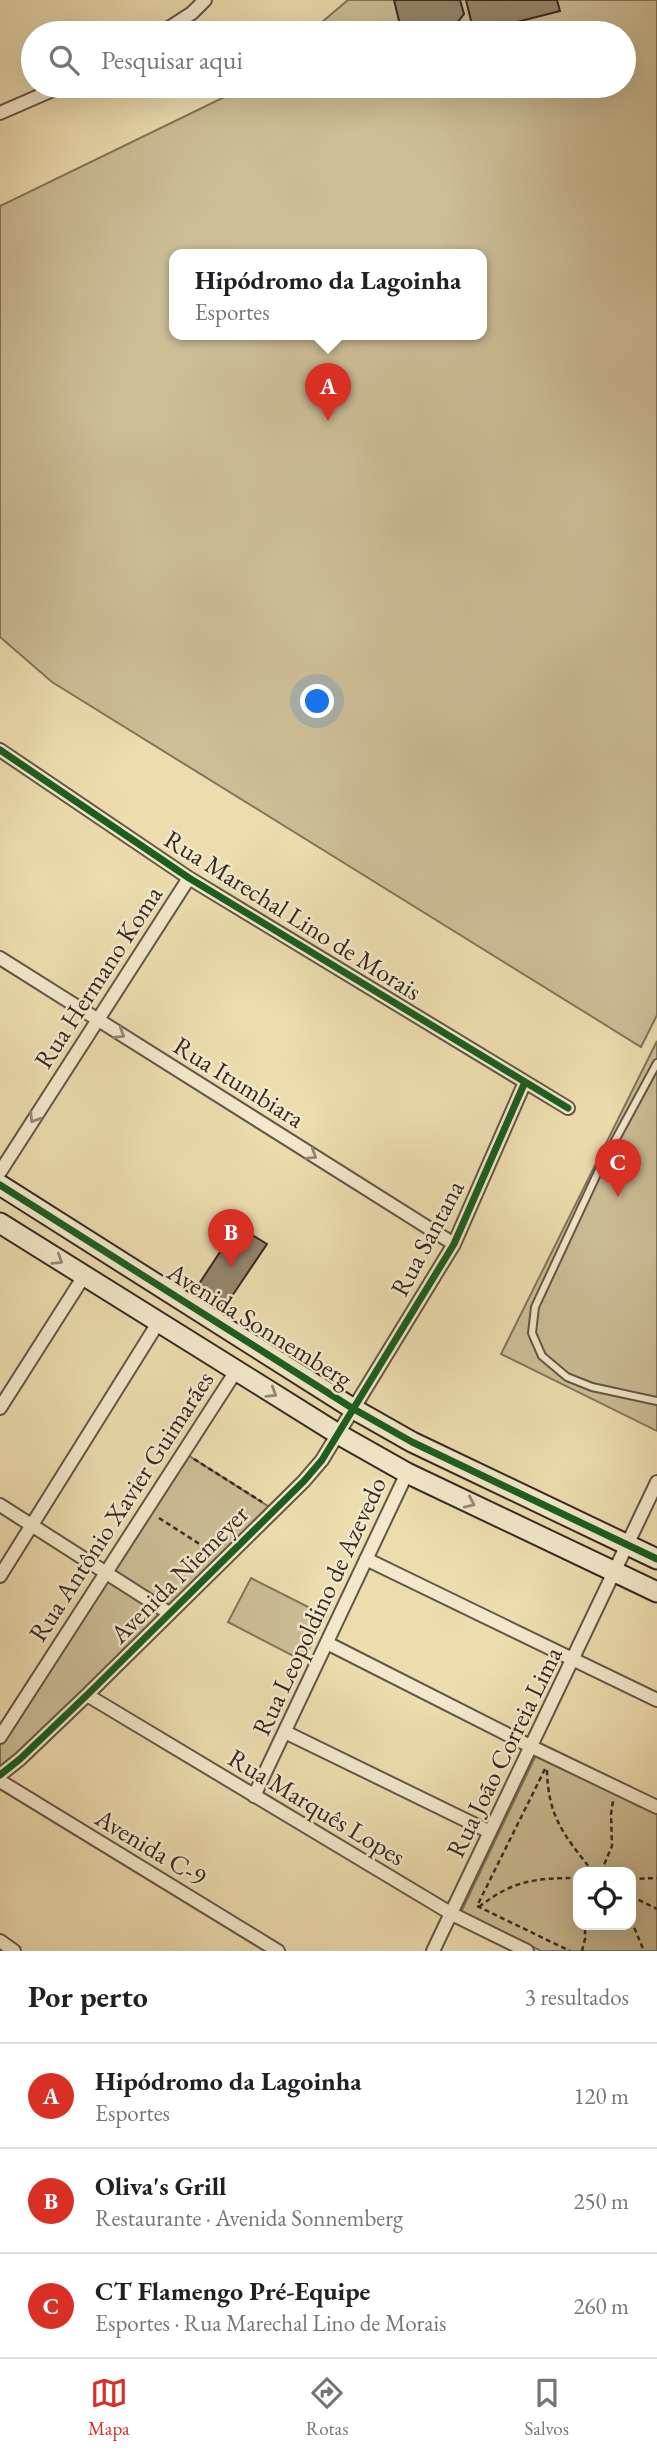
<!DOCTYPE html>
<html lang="pt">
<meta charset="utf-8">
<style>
:root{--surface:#fff;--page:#f6f6f6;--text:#202124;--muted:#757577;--line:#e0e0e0;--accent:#d93025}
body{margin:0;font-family:"EB Garamond",serif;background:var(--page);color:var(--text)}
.controls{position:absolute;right:21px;bottom:21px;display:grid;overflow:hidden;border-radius:14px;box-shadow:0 7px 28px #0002}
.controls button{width:63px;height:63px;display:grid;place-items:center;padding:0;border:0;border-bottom:2px solid var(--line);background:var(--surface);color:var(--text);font:35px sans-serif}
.you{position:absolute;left:318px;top:702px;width:24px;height:24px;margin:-18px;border:5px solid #fff;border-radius:50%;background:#1a73e8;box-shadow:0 0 0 10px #1a73e833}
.badge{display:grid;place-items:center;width:46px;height:46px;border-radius:50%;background:var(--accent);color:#fff;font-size:23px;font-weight:700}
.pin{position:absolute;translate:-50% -58px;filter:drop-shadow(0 2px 4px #0008)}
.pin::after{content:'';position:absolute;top:37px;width:24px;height:21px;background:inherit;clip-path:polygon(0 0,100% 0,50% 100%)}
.popup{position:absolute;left:169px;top:249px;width:318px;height:91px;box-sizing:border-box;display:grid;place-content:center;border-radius:14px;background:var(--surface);filter:drop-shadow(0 2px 5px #0005);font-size:23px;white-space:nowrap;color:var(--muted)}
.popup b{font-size:26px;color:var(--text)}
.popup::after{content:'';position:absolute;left:50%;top:100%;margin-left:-14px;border:14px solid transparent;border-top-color:var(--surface)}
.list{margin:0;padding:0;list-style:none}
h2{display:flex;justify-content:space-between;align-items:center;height:91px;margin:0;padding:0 28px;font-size:30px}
h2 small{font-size:23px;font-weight:400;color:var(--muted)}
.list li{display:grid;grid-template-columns:46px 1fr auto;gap:21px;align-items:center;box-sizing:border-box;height:105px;padding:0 28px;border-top:2px solid var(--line)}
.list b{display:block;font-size:26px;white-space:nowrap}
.list p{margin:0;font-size:23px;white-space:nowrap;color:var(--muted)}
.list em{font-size:23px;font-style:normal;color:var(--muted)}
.icon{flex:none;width:38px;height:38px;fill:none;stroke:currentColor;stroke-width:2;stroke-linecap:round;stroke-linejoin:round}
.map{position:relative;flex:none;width:657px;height:1951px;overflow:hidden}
.search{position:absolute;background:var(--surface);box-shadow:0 7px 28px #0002;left:21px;right:21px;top:21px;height:77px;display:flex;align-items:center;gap:18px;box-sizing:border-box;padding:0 24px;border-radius:38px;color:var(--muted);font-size:26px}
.sheet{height:406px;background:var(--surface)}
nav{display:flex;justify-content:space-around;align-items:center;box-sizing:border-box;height:98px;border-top:2px solid var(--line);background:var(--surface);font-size:19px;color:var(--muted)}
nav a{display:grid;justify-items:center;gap:4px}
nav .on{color:var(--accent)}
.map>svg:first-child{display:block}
.green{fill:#cdbe96;stroke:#82745c;stroke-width:2;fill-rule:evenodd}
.building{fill:#96866b;stroke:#382923;stroke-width:2}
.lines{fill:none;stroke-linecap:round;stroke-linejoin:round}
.lane-casing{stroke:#655646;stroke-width:10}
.street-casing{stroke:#655646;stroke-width:16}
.secondary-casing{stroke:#382923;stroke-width:23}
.path{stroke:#382923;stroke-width:2.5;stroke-dasharray:5 3.5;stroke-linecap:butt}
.lane{stroke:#f3e8ca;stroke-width:6}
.street{stroke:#f3e8ca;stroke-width:12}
.secondary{stroke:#f3e8ca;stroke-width:19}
.cycleway-casing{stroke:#f3e8ca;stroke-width:11}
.cycleway{stroke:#1b5e20;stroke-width:7}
.oneway{stroke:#968876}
.labels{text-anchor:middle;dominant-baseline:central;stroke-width:5;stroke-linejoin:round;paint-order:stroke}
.street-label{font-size:26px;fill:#382923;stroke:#f3e8ca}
</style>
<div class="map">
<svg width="657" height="1951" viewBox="0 0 657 1951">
<rect width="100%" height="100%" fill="#ecdcae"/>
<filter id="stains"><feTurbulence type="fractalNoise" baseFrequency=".00286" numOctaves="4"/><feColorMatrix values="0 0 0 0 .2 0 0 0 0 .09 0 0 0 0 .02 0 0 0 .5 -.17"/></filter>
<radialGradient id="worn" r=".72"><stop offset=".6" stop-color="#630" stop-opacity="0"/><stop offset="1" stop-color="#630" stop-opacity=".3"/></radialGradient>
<path class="green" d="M348,0H657V1015L641,1047L52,682L0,637V206L247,86H624V33H309ZM174,255H482V335H174Z
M657,1041V1431L501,1354Z
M183,1452L274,1510L0,1775V1737Z
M251,1578L326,1616L303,1661L228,1622Z
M536,1755L657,1813V1951H541L461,1912ZM578,1872H631V1925H578Z"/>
<path class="building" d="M394,0H460L464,14L449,33H402Z
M466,0H557L560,11L474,33Z
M237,1226L267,1244L224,1308L195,1290Z"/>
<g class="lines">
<defs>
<path id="lane" d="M657,1063L598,1172L535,1307L532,1333L542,1356L567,1377L592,1387L657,1401"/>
<path id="street" d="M161,33L192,13L205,0
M0,113L62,86
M0,750L189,878L568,1108
M0,958L454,1244
M0,1172L189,878
M0,1408L84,1276
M0,1505L169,1613
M366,1559L657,1700
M0,1576L158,1323
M327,1643L532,1747L657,1807
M87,1695L452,1914L527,1951
M285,1732L490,1832
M0,1737L236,1371
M0,1775L20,1759L87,1695L304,1481L322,1460L454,1244L525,1082
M0,1781L278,1951
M254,1796L407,1473
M0,1941L14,1951
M433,1951L657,1482"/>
<path id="secondary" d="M0,1185L352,1408L412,1442L657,1559
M0,1223L338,1434L407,1473L657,1592"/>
</defs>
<use href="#lane" class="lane-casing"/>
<use href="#street" class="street-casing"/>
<use href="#secondary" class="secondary-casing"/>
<path class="path" d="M194,1459L262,1502
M159,1518L212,1552
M545,1769L477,1906L570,1951
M547,1770C548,1818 565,1836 593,1872
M601,1872L612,1846L611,1814L613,1801
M631,1879L657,1878
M631,1896L657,1909
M479,1907C513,1880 536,1878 578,1878
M631,1920L644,1951
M582,1951L585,1939V1925"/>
<use href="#lane" class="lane"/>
<use href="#street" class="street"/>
<use href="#secondary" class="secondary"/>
<defs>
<path id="cycleway" d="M0,750L189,878L568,1108
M0,1185L352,1408L412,1442L657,1559
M0,1775L20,1759L87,1695L304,1481L322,1460L454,1244L525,1082"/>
</defs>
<use href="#cycleway" class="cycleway-casing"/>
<use href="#cycleway" class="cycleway"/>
</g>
<defs><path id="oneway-chevron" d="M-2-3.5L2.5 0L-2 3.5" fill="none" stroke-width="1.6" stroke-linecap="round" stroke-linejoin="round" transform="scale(1.75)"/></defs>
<g class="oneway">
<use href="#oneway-chevron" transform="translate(120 1034) rotate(32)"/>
<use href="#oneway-chevron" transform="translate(34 1118) rotate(123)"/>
<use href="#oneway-chevron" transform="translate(312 1155) rotate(32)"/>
<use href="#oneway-chevron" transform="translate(58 1260) rotate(32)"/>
<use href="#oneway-chevron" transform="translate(272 1393) rotate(32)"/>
<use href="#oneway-chevron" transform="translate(470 1503) rotate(25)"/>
</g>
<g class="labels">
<g class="street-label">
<text transform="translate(293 915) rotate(32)">Rua Marechal Lino de Morais</text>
<text transform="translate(98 977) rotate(-57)">Rua Hermano Koma</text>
<text transform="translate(239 1082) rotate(32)">Rua Itumbiara</text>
<text transform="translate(427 1238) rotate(-62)">Rua Santana</text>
<text transform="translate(260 1325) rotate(32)">Avenida Sonnemberg</text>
<text transform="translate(121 1506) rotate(-57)">Rua Antônio Xavier Guimarães</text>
<text transform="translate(179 1574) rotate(-45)">Avenida Niemeyer</text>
<text transform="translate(319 1606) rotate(-65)">Rua Leopoldino de Azevedo</text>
<text transform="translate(504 1752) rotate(-64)">Rua João Correia Lima</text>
<text transform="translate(317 1807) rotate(31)">Rua Marquês Lopes</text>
<text transform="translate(151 1847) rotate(31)">Avenida C-9</text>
</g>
</g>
<rect width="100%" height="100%" filter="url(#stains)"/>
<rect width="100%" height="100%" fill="url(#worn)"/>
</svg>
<div class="controls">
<button><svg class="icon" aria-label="locate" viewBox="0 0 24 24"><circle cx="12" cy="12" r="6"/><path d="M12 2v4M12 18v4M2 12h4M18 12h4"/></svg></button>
</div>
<div class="you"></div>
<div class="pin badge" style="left:328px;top:421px">A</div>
<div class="popup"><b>Hipódromo da Lagoinha</b>Esportes</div>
<div class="pin badge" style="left:231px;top:1267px">B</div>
<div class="pin badge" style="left:618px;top:1197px">C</div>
<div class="search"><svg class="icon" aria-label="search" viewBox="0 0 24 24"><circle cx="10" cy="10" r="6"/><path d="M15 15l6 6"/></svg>Pesquisar aqui</div>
</div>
<section class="sheet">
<h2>Por perto<small>3 resultados</small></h2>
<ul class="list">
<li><span class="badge">A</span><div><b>Hipódromo da Lagoinha</b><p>Esportes</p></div><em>120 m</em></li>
<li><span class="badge">B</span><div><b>Oliva's Grill</b><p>Restaurante · Avenida Sonnemberg</p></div><em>250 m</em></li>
<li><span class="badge">C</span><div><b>CT Flamengo Pré-Equipe</b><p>Esportes · Rua Marechal Lino de Morais</p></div><em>260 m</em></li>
</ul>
</section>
<nav>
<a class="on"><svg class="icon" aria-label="map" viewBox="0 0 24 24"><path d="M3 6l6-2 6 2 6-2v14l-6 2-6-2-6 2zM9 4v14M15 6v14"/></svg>Mapa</a>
<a><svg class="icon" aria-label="directions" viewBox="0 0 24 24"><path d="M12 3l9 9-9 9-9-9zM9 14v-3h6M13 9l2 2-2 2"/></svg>Rotas</a>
<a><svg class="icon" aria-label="saved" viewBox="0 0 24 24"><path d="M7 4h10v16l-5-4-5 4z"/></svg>Salvos</a>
</nav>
